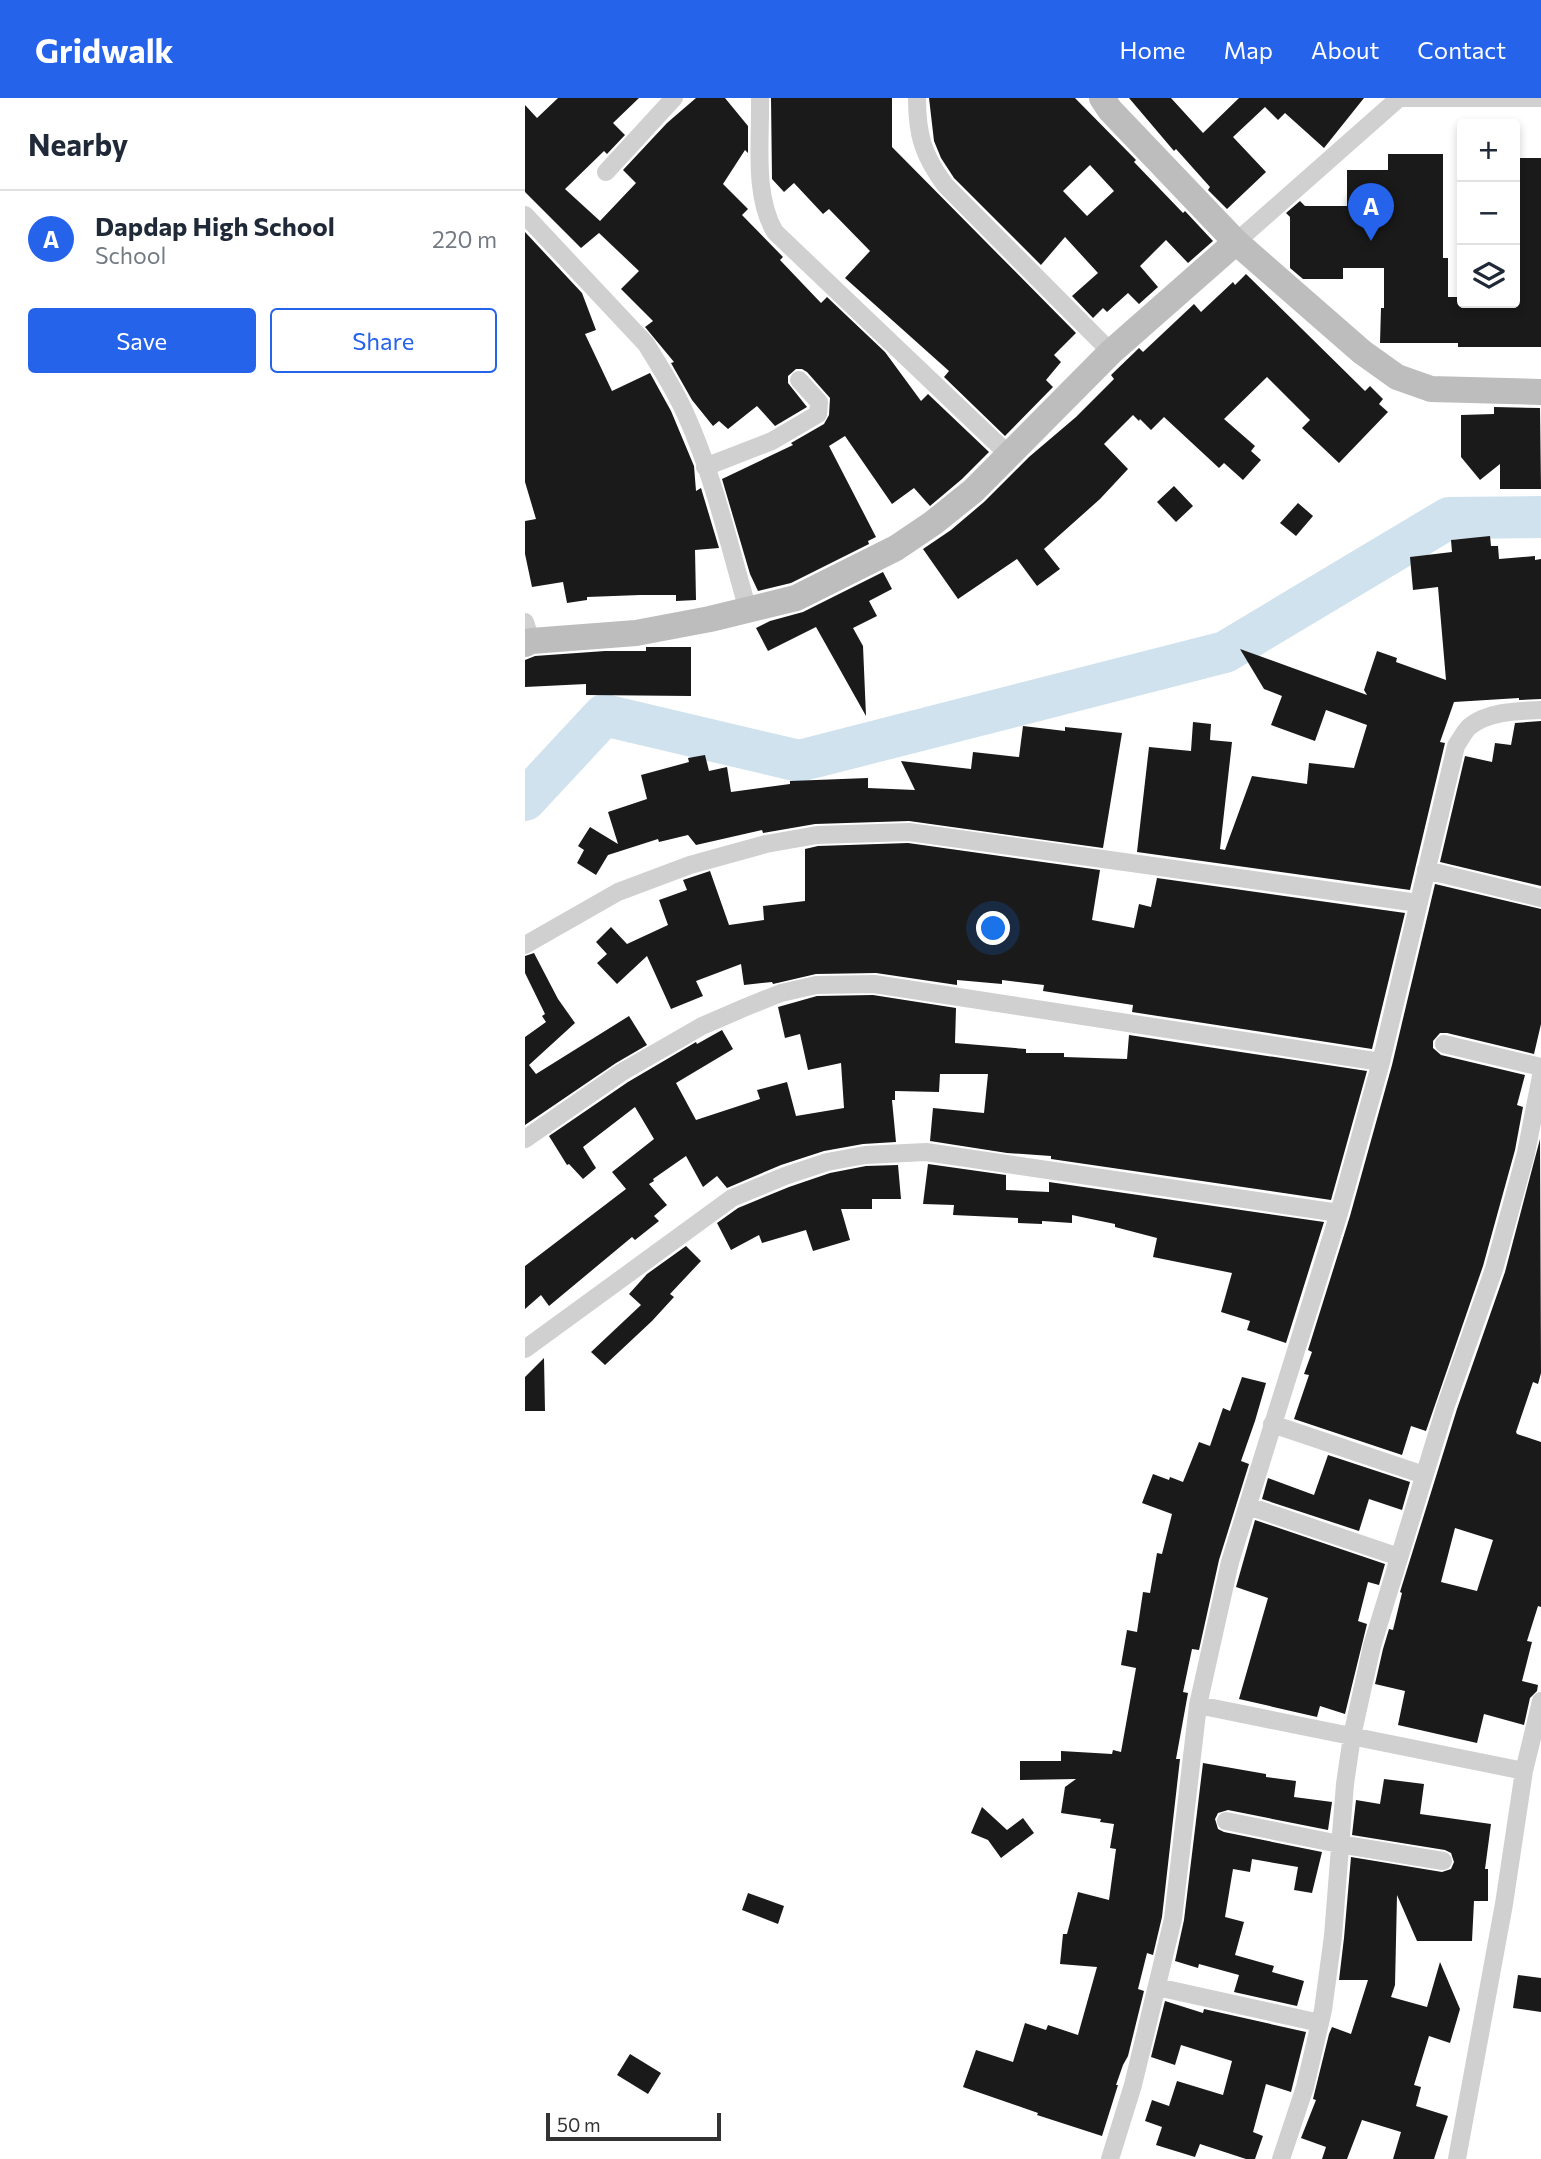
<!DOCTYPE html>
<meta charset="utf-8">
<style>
:root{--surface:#fff;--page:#f6f6f7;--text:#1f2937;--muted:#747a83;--line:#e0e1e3;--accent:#2563eb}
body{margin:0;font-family:Commissioner,sans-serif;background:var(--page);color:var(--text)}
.controls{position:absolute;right:21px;top:21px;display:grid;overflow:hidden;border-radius:7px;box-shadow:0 4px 10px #0003}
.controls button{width:63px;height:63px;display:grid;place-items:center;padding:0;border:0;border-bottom:2px solid var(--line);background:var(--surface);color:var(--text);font:35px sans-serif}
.scale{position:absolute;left:21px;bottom:18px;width:175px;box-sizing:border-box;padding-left:7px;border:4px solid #333;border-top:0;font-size:19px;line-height:24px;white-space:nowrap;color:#333;-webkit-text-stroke:5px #fff;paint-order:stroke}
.you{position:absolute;left:469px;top:831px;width:24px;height:24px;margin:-18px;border:5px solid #fff;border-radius:50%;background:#1a73e8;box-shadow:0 0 0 10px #1a73e833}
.badge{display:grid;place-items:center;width:46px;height:46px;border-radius:50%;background:var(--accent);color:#fff;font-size:23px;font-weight:700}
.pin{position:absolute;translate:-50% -58px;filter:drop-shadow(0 2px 4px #0008)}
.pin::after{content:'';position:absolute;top:37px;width:24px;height:21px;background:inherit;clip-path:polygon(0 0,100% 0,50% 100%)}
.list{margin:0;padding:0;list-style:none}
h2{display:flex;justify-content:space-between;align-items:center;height:91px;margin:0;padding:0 28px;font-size:30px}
h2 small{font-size:23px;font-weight:400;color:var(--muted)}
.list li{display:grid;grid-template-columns:46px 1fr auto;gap:21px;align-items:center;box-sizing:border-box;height:98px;padding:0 28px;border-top:2px solid var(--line)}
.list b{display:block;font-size:26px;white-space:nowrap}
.list p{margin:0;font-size:23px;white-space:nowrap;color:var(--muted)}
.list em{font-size:23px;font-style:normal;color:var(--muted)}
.actions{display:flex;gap:14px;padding:21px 28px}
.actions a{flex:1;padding:16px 0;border:2px solid var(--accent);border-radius:7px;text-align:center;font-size:24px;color:var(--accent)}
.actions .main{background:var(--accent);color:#fff}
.icon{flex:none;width:38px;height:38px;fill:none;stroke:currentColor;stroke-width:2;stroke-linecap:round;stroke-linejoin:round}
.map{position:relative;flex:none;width:1016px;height:2061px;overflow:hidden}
header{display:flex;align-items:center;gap:42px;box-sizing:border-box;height:98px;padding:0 35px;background:var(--accent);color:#fff}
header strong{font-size:33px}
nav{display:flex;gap:38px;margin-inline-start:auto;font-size:24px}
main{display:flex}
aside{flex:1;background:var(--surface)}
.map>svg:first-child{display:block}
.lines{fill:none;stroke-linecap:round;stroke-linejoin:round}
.river{stroke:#cfe2ee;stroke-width:42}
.building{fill:#1a1a1a;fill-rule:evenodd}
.street{stroke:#d0d0d0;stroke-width:18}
.secondary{stroke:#bdbdbd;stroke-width:26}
</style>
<header>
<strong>Gridwalk</strong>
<nav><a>Home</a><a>Map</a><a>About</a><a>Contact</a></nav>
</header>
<main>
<aside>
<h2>Nearby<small></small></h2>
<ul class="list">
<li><span class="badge">A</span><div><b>Dapdap High School</b><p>School</p></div><em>220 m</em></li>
</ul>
<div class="actions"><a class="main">Save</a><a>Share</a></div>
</aside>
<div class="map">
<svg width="1016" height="2061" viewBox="0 0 1016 2061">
<rect width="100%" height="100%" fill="#fff"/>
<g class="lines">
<path class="river" d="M0,702L79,617L274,663L700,554L924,420L1016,419"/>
</g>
<path class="building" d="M33,0H114L88,25L100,37L82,56L79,53L40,91L75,123L111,85L98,72L142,25L171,0H200L223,28V55L220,52L198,86L223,111L217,117L258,159L255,162L296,205L302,199L360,254L396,303L403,296L464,354L437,381L405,408L389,390L367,406L320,338L304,348L351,439L343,443L344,446L266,485L233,493L225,476L197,381L268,347L266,345L299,326L304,317L305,300L282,274L277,271H271L263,278V285L282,309L250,328L232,308L203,331L194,323L188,328L167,302L146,265L149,264L120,229L128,223L96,191L114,173L74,135L56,150L0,94V7L12,20Z
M246,0H367V49L551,235L529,257L536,264L521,282L528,289L480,338L419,279L424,273L320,180L345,153L304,111L298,116L269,85L259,94L247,81Z
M404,0H550L611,62L609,64L658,115L660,113L688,143L663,165L641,142L615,168L633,189L614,206L603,195L582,214L578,210L568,220L547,198L573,175L540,139L516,167L429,80L416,60L409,43ZM565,67L589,93L562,118L538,93Z
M604,0H646L678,35L714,0H839L799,50L760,15L753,22L740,9L708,39L741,74L702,111L683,92L685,89L651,51L649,53Z
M863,56H918V160H923V199H937V205H990V60H1016V249H933V245H855L856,210H859V170H818V181H778L765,170V119L761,115L775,103L780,108H822V72H863Z
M0,134L57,195L71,232L60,236L87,293L125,275L146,313L169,368L171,393L176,390L194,450L170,452L171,502L151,503V497H115L62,499V502L42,505L38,484L7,489L0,456V423L11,421L0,384Z
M721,176L840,293L845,288L858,301L854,306L863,314L814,365L777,330L785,322L742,279L699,321L730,348L726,353L736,362L718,382L699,365L694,370L639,319L626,332L615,321L614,323L608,317L579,346L603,371L575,401L519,451L535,471L512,488L492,461L433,501L398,451L426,432L459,404L504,359L551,319L589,281L586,277L614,250L618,254L669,206L676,214L708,184L710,187Z
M969,309L1015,310L1016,391H975V366L955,382L936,359V317L969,316Z
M649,388L668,408L651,424L632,404Z
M773,405L788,418L771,438L755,425Z
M965,438L966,448H973L974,461L1010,458V462L1016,461V601L994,602V600L929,604L915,644L920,645L885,792L612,754L624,649L666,653L668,624L686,626L685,642L707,644L695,751L700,752L727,678L782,686L784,665L829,670L842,627L801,612L790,643L746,627L757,598L739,591L715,551L842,597L839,592L852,553L872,560L871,564L921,582L913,489L888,492L885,459L927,454L926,442Z
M358,474L367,491L344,503L352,518L328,530L338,548L341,618L291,529L243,553L231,530L245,523L278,514Z
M121,549H166V598L61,597V586L0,589V562L10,558L80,553H121Z
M1016,623V788L915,764L940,658L967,664L970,645L986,647L990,625Z
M498,628L540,633V629L597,635L578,750L384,723L290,726L238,735L237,732L171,747L163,737L134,744L133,741L83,757L71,777L52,765L59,752L53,748L65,729L93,746L83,714L122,701L116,677L164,664L163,660L180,657L184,673L202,669L206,694L265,686V683L343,680V690L390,692L376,663L446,671L448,654L494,659Z
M383,745L575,772L567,822L609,830L614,806L626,809L632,780L880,815L847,951L607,914L608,907L518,893L519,887L477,882V886L432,882V887L351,875L291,876L248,886L247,884L219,887L216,866L171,883L178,898L146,911L122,858L92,886L72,865L82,856L71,844L86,829L102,846L143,827L134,802L162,792L158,782L185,773L204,827L239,822L238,808L280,803V751L293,748Z
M910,786L1016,811V926L1009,956L922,935H915L908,943V950L916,957L1000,977L992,1007L998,1009L990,1052L958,1168L901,1333L886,1328L877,1357L769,1321L784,1277L779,1276L787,1254L783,1252L825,1118L867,967Z
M9,855L33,901L50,925L4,967L11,976L104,918L122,947L91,965L0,1027V939L21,924L17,918L20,916L0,875V858Z
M348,897L431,910L430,945L501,951V955H539V959L602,961L604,937L842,973L806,1102L526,1061V1058L482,1055L405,1043L408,1010L459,1015L463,976H415L414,994L370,993V1002H367L371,1044L338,1046L299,1053L256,1067L202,1090L192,1078L178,1089L161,1058L128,1081L129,1083L124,1086L142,1107L129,1118L134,1123L110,1142L107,1139L24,1208L16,1197L0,1211V1168L101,1091L87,1074L129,1041L110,1009L58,1049L71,1070L58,1081L44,1066L42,1067L24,1038L103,984L171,944L172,946L197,932L208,951L151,985L171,1022L235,1001L232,992L262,984L271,1018L319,1010L316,965L283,972L275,936L260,940L253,909L292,898Z
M1015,1041L1016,1275L1013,1286L1008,1284L991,1334L992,1336L1016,1344V1509L1013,1508L1002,1543L1007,1544L997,1583L1013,1587L1012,1593L1005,1600L999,1627L959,1616L952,1645L873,1627L880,1593L850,1586L858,1551L864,1531L868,1532L877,1495L875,1494L932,1311L980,1174ZM930,1430L968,1442L952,1493L916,1484Z
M403,1066L481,1077V1092L524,1094V1084L799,1124L761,1245L722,1232L725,1223L696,1214L707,1175L628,1159L632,1140L590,1129V1126L547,1117V1125L517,1123V1126L493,1125V1120L428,1117L429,1107L398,1106Z
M373,1067L376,1101H347V1111H316L325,1142L288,1153L281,1132L237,1145L234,1137L206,1152L192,1125L213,1110L264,1089L305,1075L341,1068Z
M161,1148L176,1163L145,1196L149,1199L127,1223L80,1267L66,1254L116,1207L104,1196L122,1176Z
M19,1260L20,1313H0V1279Z
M717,1279L741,1285L730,1323L716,1363L724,1366L694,1462L674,1552L667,1551L658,1594L663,1595L651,1661H655L637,1819L628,1857L622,1855L613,1891L619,1893L603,1958L598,1967L591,1987H593L577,2038L512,2017L513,2015L438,1989L451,1952L488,1964L500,1925L521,1932L523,1927L553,1937L572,1869L535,1866L538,1836H542L553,1794L584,1802L591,1751L585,1750L589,1726L575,1724L576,1721L536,1715L540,1689L551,1681L495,1682V1663H536V1653L587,1656L588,1652L596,1654L611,1570L596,1567L602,1532L612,1534L618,1494L625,1495L632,1455L637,1456L647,1416L617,1405L628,1376L644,1382L645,1379L658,1384L674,1344L685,1348L698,1310L705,1313Z
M803,1357L885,1384L877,1412L844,1401L834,1433L737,1401L743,1380L789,1397Z
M730,1422L860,1466L854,1487L843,1484L833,1523L842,1526L820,1616L795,1608L792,1619L714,1601L743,1500L711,1489Z
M678,1665L741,1676V1679L771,1683L769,1699L807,1704L803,1732L703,1712L693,1715L690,1721L693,1731L699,1734L797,1754L787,1795L769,1792L773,1769L727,1761L725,1774L708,1771L700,1819L719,1824L710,1857L749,1868L747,1874L779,1883L772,1908L709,1894L714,1877L674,1866L673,1870L650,1863L659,1822Z
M859,1681L899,1686L895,1716L966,1726L960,1771H963V1803H949L947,1843H892L872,1797L870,1887L866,1899L902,1909L915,1864L935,1911L925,1945L904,1938L889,1987L896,1989L891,2008L923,2018L909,2061H868L876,2034L837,2022L822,2061H797L801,2049L776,2040L791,2002L788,2001L804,1936L807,1929L826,1936L843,1882H814L819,1840L826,1759L917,1774L926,1771L929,1764L926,1755L920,1752L827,1737L831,1702L855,1706Z
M457,1709L482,1732L498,1720L509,1735L476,1760L463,1742L446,1735Z
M223,1795L259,1808L253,1826L217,1812Z
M993,1877L1016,1880V1914L988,1910Z
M640,1903L678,1915L679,1911L781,1934L766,1994L741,1986L728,2034L738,2038L730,2061H721L675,2046L670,2059L631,2047L637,2029L620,2023L627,2002L644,2008L652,1983L698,1997L707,1963L656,1947L650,1967L626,1959Z
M105,1956L136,1975L123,1996L92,1977Z"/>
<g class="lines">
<path class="street" d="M235,0C236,42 228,97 250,134L484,357
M392,0C392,37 398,57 420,87L586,254
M873,0H1016
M81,74L149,0
M0,117L121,246C135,269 150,292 161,317C189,379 204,447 223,512
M711,144L873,1
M180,369L247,343L293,316L294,304L274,282
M0,524L6,543
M901,772L1016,800
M0,847L93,794L165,767L241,746L292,737L384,734L893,805
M919,946L1016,969
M0,1041L97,974L177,928L221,909L256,895L291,887L349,886L856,964
M0,1251L207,1100L260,1078L302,1064L340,1057L401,1054L814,1115
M747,1326L899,1377
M723,1408L874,1459
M673,1607L999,1673
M701,1723L814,1746L918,1763
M632,1889L795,1925
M585,2061L608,1987L648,1821L673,1607L705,1464L814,1115L856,964L931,648C935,642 939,634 944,629C963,613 993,613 1016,612
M756,2061L780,1989L798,1912L808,1838L820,1686L827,1638L847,1548L921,1307L969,1171L1001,1055L1016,978
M932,2061L979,1806L999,1673L1016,1603"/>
<path class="secondary" d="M577,0L585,12L711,144L837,254L872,279L906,291L1016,294
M0,546L6,543L111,535L185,521L271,500L371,450L408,425L448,393L586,254L711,144"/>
</g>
</svg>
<div class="controls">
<button>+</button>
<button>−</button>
<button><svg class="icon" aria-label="layers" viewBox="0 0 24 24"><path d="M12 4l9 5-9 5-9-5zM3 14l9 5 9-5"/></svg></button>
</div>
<div class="scale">50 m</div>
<div class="you"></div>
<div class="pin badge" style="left:846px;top:143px">A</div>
</div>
</main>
